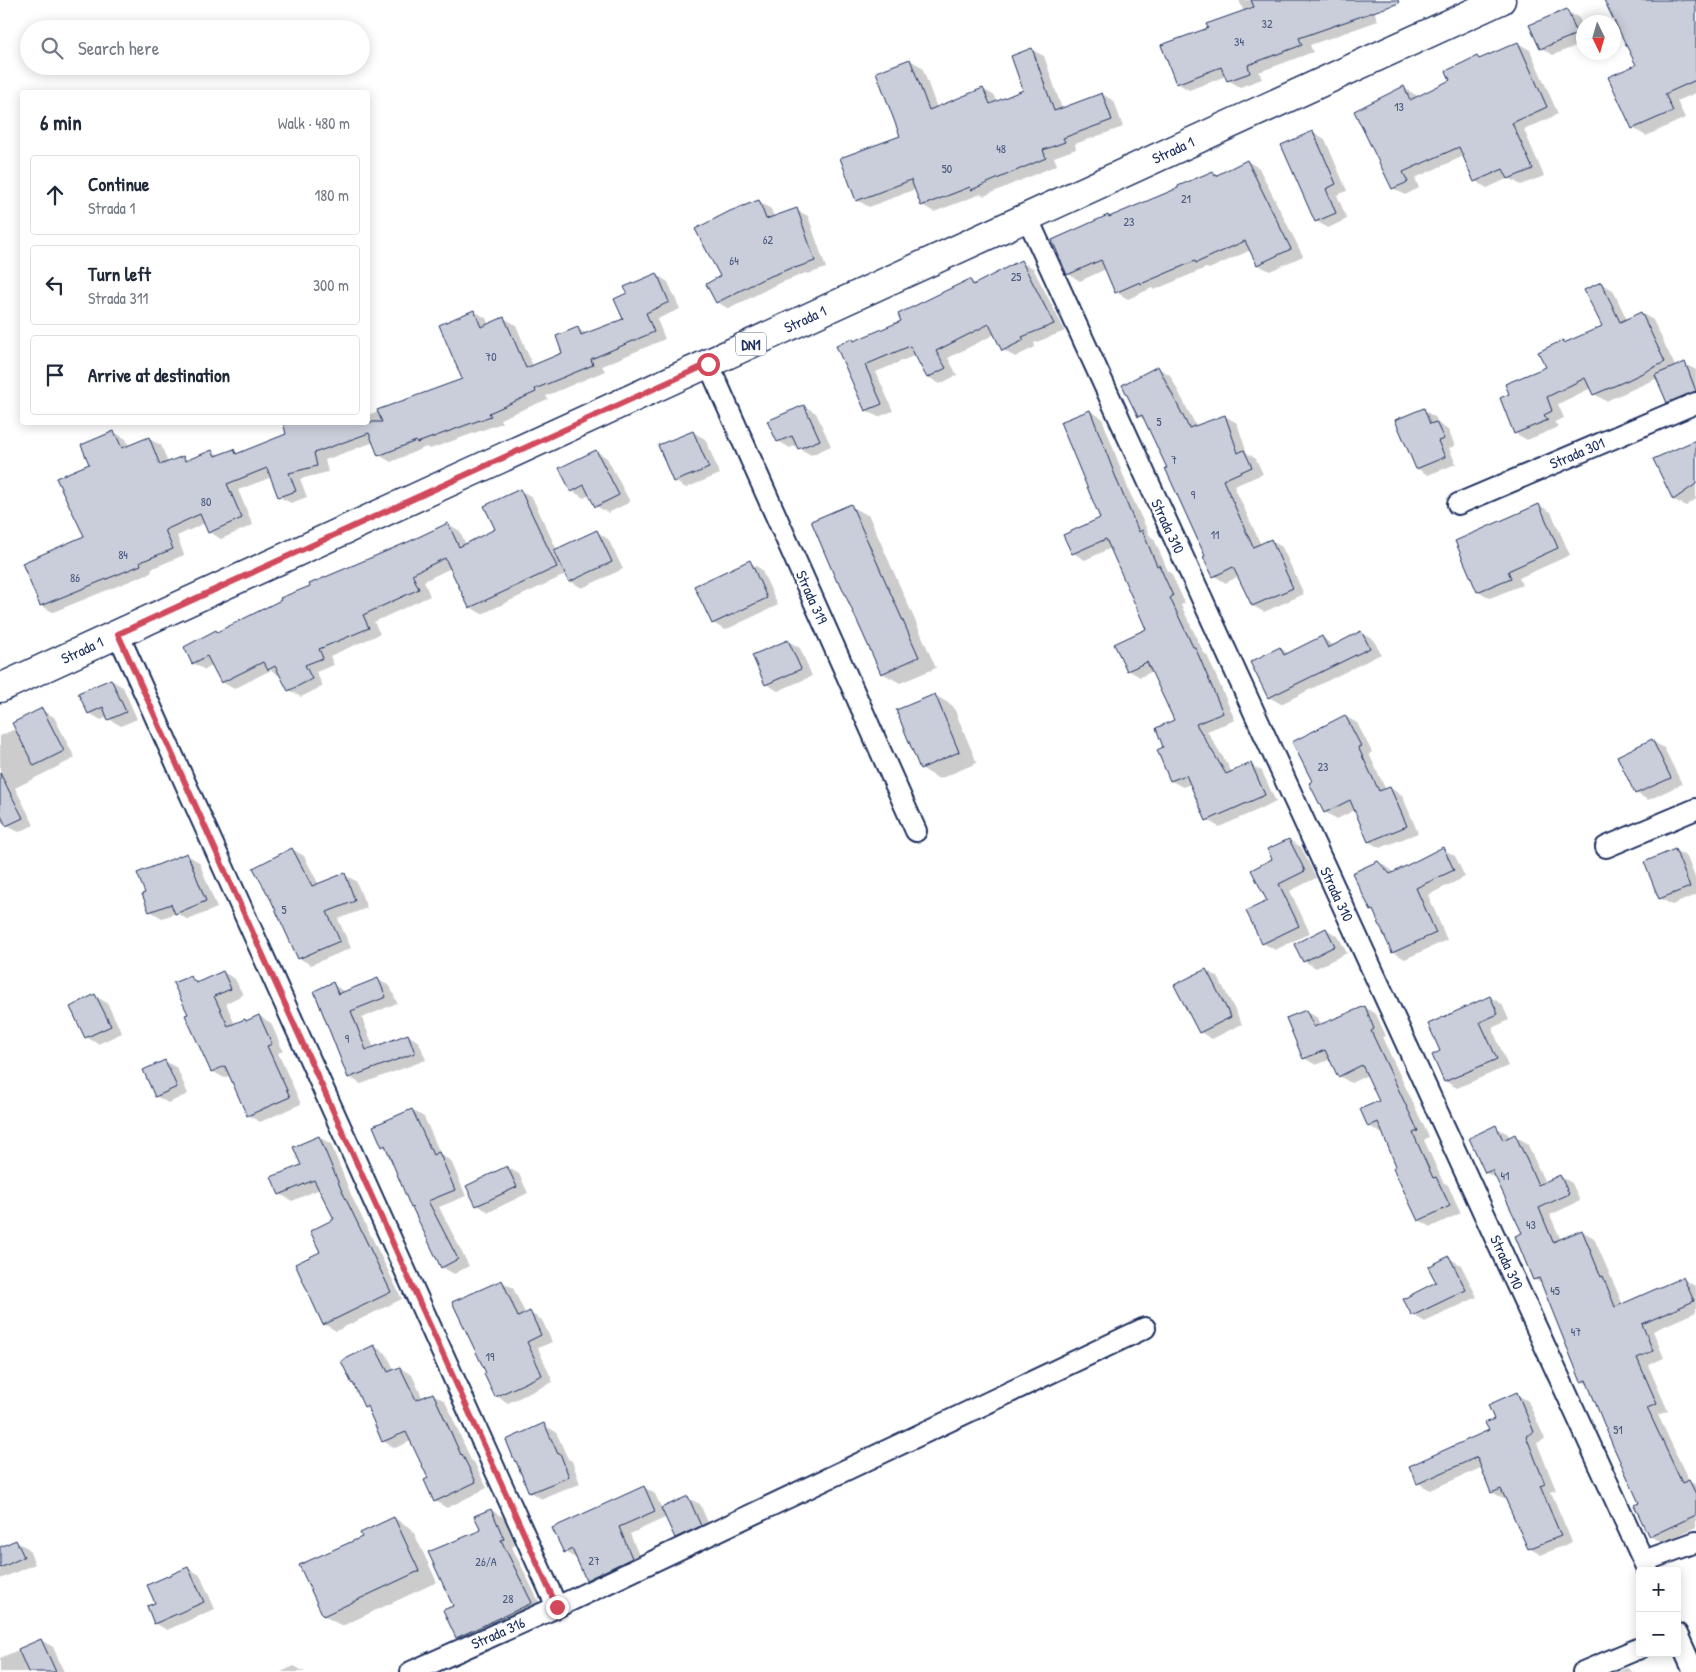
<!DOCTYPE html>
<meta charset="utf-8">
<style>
:root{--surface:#fff;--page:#f2f2f3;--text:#1f2937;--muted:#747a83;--line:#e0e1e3}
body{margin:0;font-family:"Patrick Hand",sans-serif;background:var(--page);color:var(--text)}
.controls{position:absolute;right:15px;bottom:15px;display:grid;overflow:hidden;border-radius:5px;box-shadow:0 2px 12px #0003}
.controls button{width:45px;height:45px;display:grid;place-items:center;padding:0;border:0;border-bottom:1px solid var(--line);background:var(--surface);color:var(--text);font:25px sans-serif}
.compass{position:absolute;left:1576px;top:15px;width:45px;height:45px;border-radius:50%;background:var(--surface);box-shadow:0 2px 12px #0003;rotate:175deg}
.stop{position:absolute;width:15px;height:15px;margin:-11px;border:4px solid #d1495b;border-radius:50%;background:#fff}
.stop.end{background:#d1495b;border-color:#fff;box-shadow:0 1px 5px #0008}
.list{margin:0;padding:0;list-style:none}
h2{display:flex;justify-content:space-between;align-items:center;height:65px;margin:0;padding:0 20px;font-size:21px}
h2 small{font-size:16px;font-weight:400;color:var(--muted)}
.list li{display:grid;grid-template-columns:32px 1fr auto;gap:15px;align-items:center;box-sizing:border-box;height:80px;margin:0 10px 10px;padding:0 10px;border:1px solid var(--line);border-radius:5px}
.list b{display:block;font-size:19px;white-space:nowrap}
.list p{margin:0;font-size:16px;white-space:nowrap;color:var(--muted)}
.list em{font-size:16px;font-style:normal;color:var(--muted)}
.icon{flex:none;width:28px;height:28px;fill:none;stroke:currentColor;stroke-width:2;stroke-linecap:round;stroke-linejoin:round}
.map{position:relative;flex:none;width:1696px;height:1672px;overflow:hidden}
.search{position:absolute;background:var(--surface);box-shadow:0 2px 12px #0003;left:20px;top:20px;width:350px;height:55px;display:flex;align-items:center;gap:12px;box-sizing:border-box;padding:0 18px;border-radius:28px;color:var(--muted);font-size:19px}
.panel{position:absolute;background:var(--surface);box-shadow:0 2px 12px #0003;left:20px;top:90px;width:350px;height:335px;border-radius:5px}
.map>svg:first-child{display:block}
.shadow{fill:#0003}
.building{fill:#caceda;stroke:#1b2f5e}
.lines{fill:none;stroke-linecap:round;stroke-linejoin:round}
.minor-casing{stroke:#1b2f5e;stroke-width:24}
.primary-casing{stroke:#1b2f5e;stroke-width:31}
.minor{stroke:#fff;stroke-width:20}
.primary{stroke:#fff;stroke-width:28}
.route{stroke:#d1495b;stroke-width:6}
.labels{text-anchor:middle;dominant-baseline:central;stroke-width:5;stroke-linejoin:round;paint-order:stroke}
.number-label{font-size:12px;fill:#47577d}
.shield{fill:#fff;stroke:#5f6d8e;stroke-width:1}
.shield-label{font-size:14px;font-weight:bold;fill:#1b2f5e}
.street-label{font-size:15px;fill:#1b2f5e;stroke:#fff}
</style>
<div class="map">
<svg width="1696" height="1672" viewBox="0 0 1696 1672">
<rect width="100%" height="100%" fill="#fff"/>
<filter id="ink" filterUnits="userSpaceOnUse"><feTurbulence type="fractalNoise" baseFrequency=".02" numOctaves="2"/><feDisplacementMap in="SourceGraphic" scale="10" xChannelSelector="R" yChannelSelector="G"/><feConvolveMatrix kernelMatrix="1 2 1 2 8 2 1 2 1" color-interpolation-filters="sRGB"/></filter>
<g filter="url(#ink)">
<path class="shadow" d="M1239,0H1370L1378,21L1310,45L1313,52L1259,72L1262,79L1240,87L1228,80L1226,76L1189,90L1177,83L1209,28L1244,12Z
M1619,0H1696V93L1677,101L1685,118L1646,136L1633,128L1638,65Z
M1567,11L1579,18L1584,29V43L1553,55L1541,48Z
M1518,43L1530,50L1558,114L1524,130L1544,176L1521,185L1509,178L1487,188L1475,181L1464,156L1415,178L1419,188L1405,195L1393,188L1404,88L1416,95L1417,98L1452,81L1477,57L1481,59Z
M1032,50L1044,56L1062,109L1102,94L1114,101L1123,127L1075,144L1076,149L1054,157L1057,165L984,196L981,194L934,212L922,205L916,189L869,207L857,200L902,136L910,60L922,67L937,108L983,89L995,96L997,102L1025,91Z
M1313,132L1325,139L1347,191L1337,195L1347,219L1328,228L1316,221Z
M1247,161L1259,168L1303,256L1270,271L1258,265L1251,250L1209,269L1206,268L1154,290L1152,288L1128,299L1116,292L1106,269L1080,281L1068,274L1108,216L1111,218L1180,188L1213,172L1219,176Z
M759,202L771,209L774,217L796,210L808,216L826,268L808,274L806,273L775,285L729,309L717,302L722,277Z
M1021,262L1033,268L1065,331L1034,343L1035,347L1015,357L1003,350L995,334L948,358L957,375L940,384L928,377L916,355L876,372L893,411L878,417L866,410L853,339L856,341L903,321L970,281L977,285Z
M657,275L668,282L680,309L657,319L665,339L602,366L605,371L546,396L548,399L500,419L502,423L430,449L426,447L391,462L379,455L374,442L325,460L328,472L300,479L307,497L291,503L279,497L272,477L238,490L253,525L221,539L209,532L205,523L177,536L184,555L151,569L152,572L53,612L41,606L23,563L86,537L90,465L114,432L126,439L129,446L149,439L161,445L168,463L183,457L189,461L212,451L221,456L234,451L239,454L368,422V415L464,380L474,311L486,318L489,325L504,318L516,325L533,366L564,353L578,329L587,334L624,319L628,294Z
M1601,283L1613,290L1627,320L1641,313L1653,320L1676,368L1685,364L1696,370V402L1680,409L1668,402L1658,378L1606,401L1594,394L1591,388L1558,404L1564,418L1554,422L1559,427L1527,440L1515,433L1510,395L1547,368L1563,341L1566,343L1604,327Z
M1158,368L1170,375L1196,426L1225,416L1237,423L1247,453L1256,459L1263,474L1234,486L1261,545L1270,540L1282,547L1304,594L1264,612L1253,606L1239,576L1226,583L1214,576L1168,469L1145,420L1139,416Z
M804,406L816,413L831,446L811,455L799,448L797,445L790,448L778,441Z
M1423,410L1435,417L1439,424L1448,430L1455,446L1449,448L1456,464L1428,475L1416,468Z
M1090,411L1102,418L1129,491L1150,536L1154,539L1168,571L1171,573L1185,603L1181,605L1204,653L1207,655L1235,720L1207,731L1232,772L1250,765L1262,771L1276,802L1219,827L1207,820L1191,784L1183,787L1171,781L1165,748L1176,721L1153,671L1140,677L1128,670L1148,630L1111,548L1085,560L1073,553L1102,519Z
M693,432L705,439L720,474L686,488L674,481Z
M1696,442V499L1686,506L1674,500L1655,460Z
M596,451L607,458L630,502L608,513L596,506L590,495L584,498L572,491Z
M520,490L532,497L557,550L597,532L608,539L623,569L582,588L570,581L567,574L482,614L470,607L451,568L424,581L430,596L374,622L380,634L330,656L334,665L316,672L323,686L301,697L289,690L280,676L271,670L234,689L222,682L213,665L205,670L193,663L216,631L219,633L448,524L460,531L466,545L497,530Z
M1539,505L1551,512L1570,555L1519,578L1522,585L1490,598L1478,591Z
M851,506L869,516L936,668L900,683L882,673L842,583L838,581Z
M749,562L761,569L778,605L725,630L713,623Z
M1361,633L1373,639L1381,654L1281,704L1269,697L1280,648L1289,654L1322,637L1334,646Z
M788,641L800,648L812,676L778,691L766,684Z
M111,680L123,687L137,719L121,726L109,719L108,717L101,720L89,713Z
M935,695L953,706L977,763L939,779L921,768Z
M42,710L54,717L75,758L15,788L34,825L19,832L7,826L6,823L0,822V736L17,728Z
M1345,716L1357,723L1372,752L1369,754L1386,790L1390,788L1402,795L1418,833L1380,848L1369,842L1355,810L1337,819L1325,812Z
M1652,741L1664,748L1682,784L1648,800L1636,793Z
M1289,840L1301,847L1316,878L1290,891L1310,933L1275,950L1263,943L1274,860Z
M292,849L304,856L319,885L345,875L356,881L367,908L338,919L351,948L311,965L299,958Z
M1443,849L1455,856L1465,877L1428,895L1447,940L1405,959L1393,952L1376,912L1372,910L1378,862L1390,869L1394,873Z
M1675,850L1687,857L1696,880V895L1672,905L1660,898Z
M187,855L199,862L217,908L188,920L177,913L162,918L150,911Z
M1326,929L1338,936L1347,953L1316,968L1304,961L1296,944Z
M1206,970L1218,977L1242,1024L1212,1039L1200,1032Z
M223,972L235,979L243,995L226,1003L235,1025L245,1020L247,1022L259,1016L271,1023L283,1051L278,1053L301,1104L260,1122L248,1115L231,1075L224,1078L212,1071L190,1015V977L200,983Z
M378,980L390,986L397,1003L362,1018L374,1048L408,1035L419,1042L426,1060L361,1084L349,1077L333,984L346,993Z
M95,996L107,1003L122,1033L98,1044L86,1037Z
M1490,997L1502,1004L1509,1020L1492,1028L1508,1066L1457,1088L1445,1081L1442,1051Z
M1365,1007L1376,1014L1386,1036L1382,1037L1429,1137L1424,1140L1443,1182L1448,1185L1461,1213L1431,1227L1419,1220L1383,1132L1381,1133L1369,1126L1381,1102L1368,1075L1351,1083L1339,1076L1331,1059L1316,1065L1304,1058L1306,1011L1318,1018L1321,1025Z
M165,1061L177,1068L188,1094L168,1103L156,1096Z
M412,1110L424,1117L441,1155L451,1161L466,1196L439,1207L469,1266L454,1274L442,1267L412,1207L388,1149L383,1146Z
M1496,1127L1508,1134L1510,1138L1515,1136L1527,1143L1545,1183L1560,1176L1572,1183L1580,1201L1550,1215L1561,1240L1582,1231L1594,1238L1623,1305L1683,1279L1695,1286L1696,1288V1312L1653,1331L1664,1358L1648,1365L1668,1411L1658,1415L1689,1481L1696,1485V1527L1662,1543L1650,1536L1641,1504L1590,1386L1582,1381L1542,1284L1534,1279L1524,1233L1498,1179L1486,1173Z
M319,1137L331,1144L352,1197L402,1299L336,1331L324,1324L322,1253L335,1220L320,1189L292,1201L280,1194L302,1165Z
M507,1167L519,1174L528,1193L489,1212L477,1205Z
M1449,1258L1461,1265L1477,1297L1425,1322L1413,1315L1438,1283Z
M501,1281L513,1288L526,1315L530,1313L542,1320L552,1342L538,1348L553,1382L508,1403L496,1396Z
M374,1346L386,1353L395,1371L400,1368L412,1375L423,1399L433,1394L445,1401L471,1460L474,1462L487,1488L447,1508L435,1501L430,1478L411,1441L395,1448L383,1441L369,1409L365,1407Z
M1516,1394L1528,1401L1545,1439L1537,1443L1556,1490L1551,1492L1572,1542L1541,1555L1529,1548L1507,1498L1504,1499L1492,1492L1483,1467L1430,1490L1418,1483L1490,1431L1496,1419Z
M544,1425L556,1432L568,1459L572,1461L580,1484L542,1499L530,1492Z
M644,1487L655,1494L662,1509L688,1498L700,1504L712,1532L688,1544L676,1537L667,1517L630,1534L643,1565L599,1586L587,1579L577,1559L565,1552Z
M491,1510L503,1517L515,1545L512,1547L543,1610L469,1644L457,1637L454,1606Z
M394,1518L412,1529L437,1582L342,1626L324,1616Z
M16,1542L28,1548L35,1564L0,1579V1549Z
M188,1568L200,1575L215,1609L167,1630L155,1623L157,1603Z
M41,1640L53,1647L64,1672H0V1658Z
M294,1666L305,1672H281Z
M1627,1668L1634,1672H1617Z"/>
<path class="building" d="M1251,0H1398L1399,3L1299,38L1302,45L1248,65L1250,73L1227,81L1221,67L1176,84L1161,45L1208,28L1206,24L1254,7Z
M1604,0H1696V80L1665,94L1673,111L1632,129L1608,77L1636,65Z
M1567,9L1577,34L1540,49L1529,25Z
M1518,42L1547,107L1512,123L1533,169L1508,179L1503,169L1474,182L1459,147L1403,172L1408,182L1392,189L1354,111L1404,86L1410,100L1450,80L1446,71L1477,56L1479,59Z
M1032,48L1054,111L1102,93L1112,120L1063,138L1065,142L1043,150L1046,158L971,190L970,187L921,206L911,180L856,201L840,158L900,136L876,72L910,59L929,110L983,88L990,104L1023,90L1011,56Z
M1313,131L1336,184L1326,189L1336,213L1315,222L1281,145Z
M1247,160L1291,249L1257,265L1245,241L1196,263L1195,261L1141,284L1140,282L1115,293L1101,260L1067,275L1052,240L1108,215L1109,217L1178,188V186L1213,171L1215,176Z
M759,200L766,219L797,208L815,261L795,268L794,267L763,279L716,303L706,284L720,276L695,229L730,211Z
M1021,260L1054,324L1022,337L1024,340L1002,351L989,324L936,351L946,368L927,378L910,346L865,365L882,404L865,411L836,346L853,338L854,341L901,321L898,314L945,291L970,279L973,285Z
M657,273L669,302L646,313L654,332L591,359L593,365L535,389L536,392L489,413L491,416L417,443L416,441L378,456L369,433L314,453L317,466L289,473L296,491L278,497L267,468L227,484L242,518L208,533L200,514L165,530L173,549L140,562L141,565L40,606L22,563L84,536L56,478L89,464L81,445L114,431L122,448L149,437L160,465L183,456L185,461L212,450L215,456L234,449L236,454L286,434L283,422H382L377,410L462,379L439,325L474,310L481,327L504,317L526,368L562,353L556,336L578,327L581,335L623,319L614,299L627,293L624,287Z
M1601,282L1620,322L1641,312L1665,362L1628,380L1593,395L1585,378L1547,397L1552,411L1544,415L1548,420L1514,434L1500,398L1509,394L1505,384L1546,367L1538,352L1563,340L1564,343L1602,326L1584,290Z
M1685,362L1696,391L1667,403L1655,375Z
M1158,366L1189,428L1225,415L1238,453L1244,450L1252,467L1223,480L1253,547L1271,539L1293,588L1252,606L1233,567L1213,577L1203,557L1205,556L1165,468H1167L1142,415L1138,417L1122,385Z
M804,405L820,440L798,449L792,436L777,442L767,421Z
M1424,408L1430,424L1436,422L1444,439L1438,441L1445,457L1416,469L1395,420Z
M1090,410L1118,483L1139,532L1142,530L1157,566L1159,565L1173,596L1170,598L1193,647H1195L1223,713L1196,724L1226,774L1251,763L1265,795L1206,821L1186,775L1170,781L1157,750L1163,747L1156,728L1174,720L1147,662L1127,671L1114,644L1146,629L1106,539L1072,554L1063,535L1100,518L1060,422Z
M693,431L709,468L673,482L658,445Z
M1696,440V484L1673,500L1653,459Z
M596,450L619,495L595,507L584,485L571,492L559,468Z
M520,489L557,567L469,608L445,558L412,574L419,589L363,615L369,628L319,649L323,658L305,665L312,679L288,691L275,666L268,670L263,662L221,683L207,656L192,664L184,647L216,630L217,632L281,600L280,598L310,586L309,584L408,542L448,523L459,547L495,529L484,506Z
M851,504L919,657L881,674L839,581L837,582L811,521Z
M1539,504L1558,548L1508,571L1511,578L1477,592L1455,541Z
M597,530L612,562L569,582L554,550Z
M750,560L767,598L712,624L694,586Z
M1361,631L1370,648L1268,698L1250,662L1280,647L1284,655L1322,636L1328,648Z
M788,640L801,669L765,685L752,655Z
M111,679L126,712L108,720L103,707L88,714L78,693Z
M935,694L959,752L920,769L896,710Z
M42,708L64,751L34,766L12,723Z
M1345,715L1361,746L1358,747L1379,791L1390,787L1407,826L1368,842L1350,800L1324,813L1309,783L1312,781L1292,742Z
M1652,739L1671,778L1635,794L1617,756Z
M0,773L23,818L6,826L0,814Z
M1289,839L1305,871L1279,884L1299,926L1262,944L1246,911L1267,901L1251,870L1272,859L1267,849Z
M1443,847L1454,870L1416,888L1436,933L1392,953L1373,910L1371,911L1352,873L1378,861L1390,874Z
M292,848L312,886L345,873L355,901L327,912L340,941L298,959L271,900L253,868Z
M1675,849L1690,887L1659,899L1644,862Z
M187,853L206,901L175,914L171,904L149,912L142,894L145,893L137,873Z
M1326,928L1335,946L1303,962L1294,944Z
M1206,969L1231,1017L1199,1033L1174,985Z
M223,971L231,989L214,996L228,1026L245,1019L246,1021L259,1015L272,1044L267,1046L290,1097L247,1116L225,1066L211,1072L185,1015L188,1014L173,983L190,976L196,983Z
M378,978L386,997L351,1011L366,1050L408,1034L415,1053L348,1078L314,991L333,982L338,994Z
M95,994L111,1026L85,1038L70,1007Z
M1490,996L1498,1014L1480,1022L1497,1059L1444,1082L1432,1055L1440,1051L1428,1024Z
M1365,1006L1374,1029L1371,1031L1418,1131L1413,1133L1433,1178L1436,1177L1450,1206L1418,1221L1393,1168L1396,1166L1378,1122L1368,1127L1360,1109L1379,1101L1362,1065L1338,1077L1325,1050L1303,1059L1286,1018L1306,1010L1314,1027Z
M165,1060L177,1087L155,1097L143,1070Z
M412,1109L433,1155L439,1152L455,1190L428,1201L458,1259L441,1268L412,1207L411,1208L385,1145L382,1147L373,1126Z
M1496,1125L1503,1140L1515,1134L1538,1185L1560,1175L1569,1194L1539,1208L1553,1242L1582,1230L1601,1277L1603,1276L1615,1307L1683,1277L1694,1301L1642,1324L1653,1351L1637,1358L1657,1404L1647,1408L1682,1483L1689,1480L1696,1494V1515L1649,1537L1634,1505L1639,1503L1613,1446L1586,1380L1581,1382L1539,1278L1533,1280L1515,1236L1522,1233L1492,1170L1485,1173L1469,1138Z
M319,1136L341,1189L391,1292L323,1325L295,1264L320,1252L310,1231L334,1219L314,1180L279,1195L271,1177L301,1165L293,1147Z
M507,1166L517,1187L476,1206L466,1186Z
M1449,1256L1466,1290L1412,1316L1403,1299L1436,1282L1428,1267Z
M502,1280L518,1317L530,1311L541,1335L527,1342L542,1375L495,1397L484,1374L486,1373L452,1302Z
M374,1345L388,1372L400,1367L416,1400L433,1393L461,1455L462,1454L476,1482L434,1502L424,1480L428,1478L406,1432L382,1442L367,1406L364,1407L353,1383L352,1384L341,1361Z
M1517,1392L1534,1432L1526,1436L1545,1484L1540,1486L1561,1536L1528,1549L1501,1489L1491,1493L1477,1457L1417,1484L1409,1466L1489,1430L1485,1423L1494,1419L1488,1405Z
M544,1423L558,1454L560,1453L569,1477L529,1493L516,1461L515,1462L506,1440Z
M644,1486L655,1511L619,1527L632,1558L586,1580L572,1549L564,1553L552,1528Z
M688,1496L701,1526L675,1538L661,1508Z
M491,1509L504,1539L501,1540L532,1603L456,1638L443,1610L453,1606L428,1552L481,1530L474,1516Z
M394,1517L419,1571L323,1616L299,1565L362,1537L360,1533Z
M16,1540L24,1557L0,1568V1547Z
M188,1567L204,1602L154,1624L147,1606L155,1603L147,1585Z
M41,1639L56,1672H28L18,1649Z"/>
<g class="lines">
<defs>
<path id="minor" d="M1027,217L1648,1571
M708,363L916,831
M1458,504L1696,403
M118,634L557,1607
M1606,847L1696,809
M1644,1561L1696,1542
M1677,1634L1694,1672
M411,1672L557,1607L1145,1328
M1583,1672L1640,1648"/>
<path id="primary" d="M0,688L1501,0"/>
</defs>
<use href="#minor" class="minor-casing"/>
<use href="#primary" class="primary-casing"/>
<use href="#minor" class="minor"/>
<use href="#primary" class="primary"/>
</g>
</g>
<g class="lines" filter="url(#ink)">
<path class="route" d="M557,1607L118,634L708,364"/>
</g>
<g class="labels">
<g class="number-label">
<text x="1267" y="23">32</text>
<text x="1239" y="41">34</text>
<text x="1399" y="106">13</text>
<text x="1001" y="148">48</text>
<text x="947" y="168">50</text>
<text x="1186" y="198">21</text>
<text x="1129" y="221">23</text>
<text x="768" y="239">62</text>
<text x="734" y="260">64</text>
<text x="1016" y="276">25</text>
<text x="491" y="356">70</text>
<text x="1159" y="421">5</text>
<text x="1174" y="459">7</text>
<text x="1193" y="494">9</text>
<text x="206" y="501">80</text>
<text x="1215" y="534">11</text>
<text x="123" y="554">84</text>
<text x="75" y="577">86</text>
<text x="1323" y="766">23</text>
<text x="284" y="909">5</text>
<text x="347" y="1038">9</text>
<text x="1505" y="1175">41</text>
<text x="1531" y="1224">43</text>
<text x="1555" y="1290">45</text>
<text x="1576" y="1331">47</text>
<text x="490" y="1356">19</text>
<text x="1618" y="1429">51</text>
<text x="594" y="1560">27</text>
<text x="486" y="1561">26/A</text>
<text x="508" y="1598">28</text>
</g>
<rect class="shield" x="736" y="332.5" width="30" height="23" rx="4"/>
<g class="shield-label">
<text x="751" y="344">DN1</text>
</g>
<g class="street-label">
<text transform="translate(1173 150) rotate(-25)">Strada 1</text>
<text transform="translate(805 319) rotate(-25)">Strada 1</text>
<text transform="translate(1577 453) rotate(-23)">Strada 301</text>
<text transform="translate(1168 526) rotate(65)">Strada 310</text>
<text transform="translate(812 597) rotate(66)">Strada 319</text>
<text transform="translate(82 650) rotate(-25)">Strada 1</text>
<text transform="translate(1337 894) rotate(65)">Strada 310</text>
<text transform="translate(1507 1262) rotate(65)">Strada 310</text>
<text transform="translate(498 1633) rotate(-24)">Strada 316</text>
</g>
</g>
</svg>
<div class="controls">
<button>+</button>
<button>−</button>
</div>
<svg class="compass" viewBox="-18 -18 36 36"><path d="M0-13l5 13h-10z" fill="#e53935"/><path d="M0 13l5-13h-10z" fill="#747a83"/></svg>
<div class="stop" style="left:708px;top:364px"></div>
<div class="stop end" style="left:557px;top:1607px"></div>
<div class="search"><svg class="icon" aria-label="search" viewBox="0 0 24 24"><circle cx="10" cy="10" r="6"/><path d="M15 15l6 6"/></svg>Search here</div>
<section class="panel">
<h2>6 min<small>Walk · 480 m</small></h2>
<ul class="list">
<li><svg class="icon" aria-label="ahead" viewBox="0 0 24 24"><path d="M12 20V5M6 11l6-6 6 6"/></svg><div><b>Continue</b><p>Strada 1</p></div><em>180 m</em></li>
<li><svg class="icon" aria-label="left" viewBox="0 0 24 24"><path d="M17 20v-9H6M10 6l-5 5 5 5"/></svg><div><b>Turn left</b><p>Strada 311</p></div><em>300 m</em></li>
<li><svg class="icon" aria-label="arrive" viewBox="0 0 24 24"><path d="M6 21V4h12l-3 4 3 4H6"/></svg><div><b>Arrive at destination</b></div></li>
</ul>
</section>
</div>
